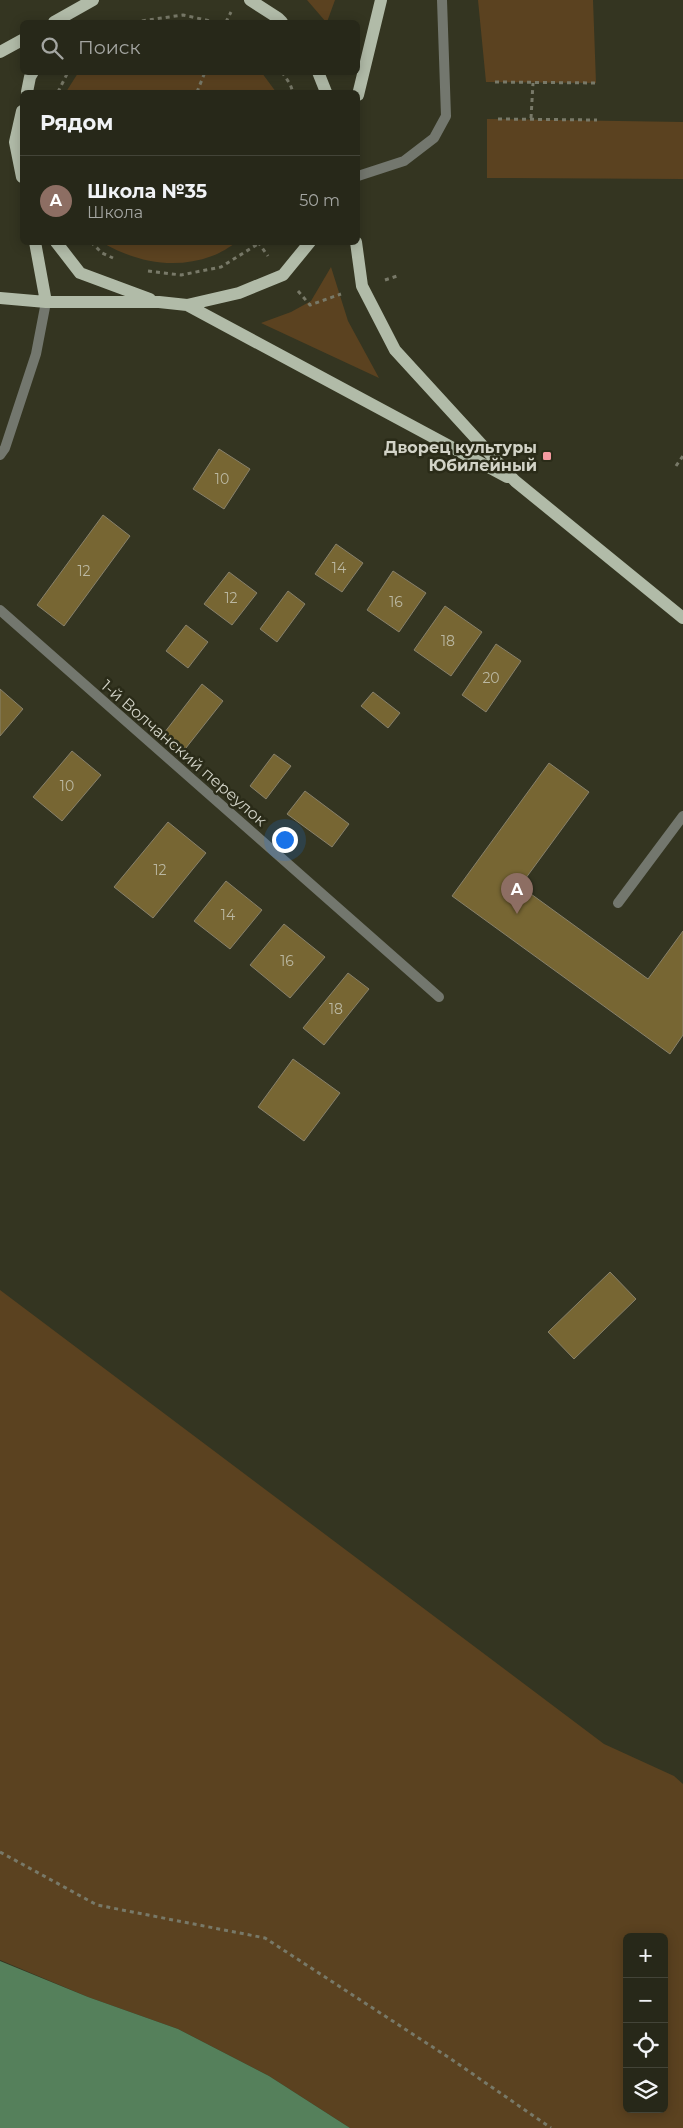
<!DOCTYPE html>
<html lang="ru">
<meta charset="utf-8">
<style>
:root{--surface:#272819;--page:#333426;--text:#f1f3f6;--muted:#a4a6a2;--line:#434438;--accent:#f49aa0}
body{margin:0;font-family:Montserrat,sans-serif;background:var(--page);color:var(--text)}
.controls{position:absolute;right:15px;bottom:15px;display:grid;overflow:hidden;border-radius:8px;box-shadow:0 2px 12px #0003}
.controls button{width:45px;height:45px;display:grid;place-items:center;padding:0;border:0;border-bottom:1px solid var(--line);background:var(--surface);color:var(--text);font:25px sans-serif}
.you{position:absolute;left:284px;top:839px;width:18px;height:18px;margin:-12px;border:4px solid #fff;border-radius:50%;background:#1a73e8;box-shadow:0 0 0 8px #1a73e833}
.badge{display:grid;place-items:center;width:32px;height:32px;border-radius:50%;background:var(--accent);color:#fff;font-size:16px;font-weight:700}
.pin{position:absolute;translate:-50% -41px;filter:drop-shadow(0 1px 2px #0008)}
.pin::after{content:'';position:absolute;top:26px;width:18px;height:15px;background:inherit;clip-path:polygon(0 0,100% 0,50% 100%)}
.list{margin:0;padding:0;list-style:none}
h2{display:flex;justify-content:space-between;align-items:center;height:65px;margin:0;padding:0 20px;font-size:21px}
h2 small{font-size:16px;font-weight:400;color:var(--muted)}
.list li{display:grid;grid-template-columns:32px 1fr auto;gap:15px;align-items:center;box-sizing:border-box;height:90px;padding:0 20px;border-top:1px solid var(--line)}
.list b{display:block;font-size:19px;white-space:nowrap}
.list p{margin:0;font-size:16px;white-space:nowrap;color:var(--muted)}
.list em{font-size:16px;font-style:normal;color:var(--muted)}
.icon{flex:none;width:28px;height:28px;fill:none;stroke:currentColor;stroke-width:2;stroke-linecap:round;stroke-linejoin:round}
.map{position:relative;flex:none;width:683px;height:2128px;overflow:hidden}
.search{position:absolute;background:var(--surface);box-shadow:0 2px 12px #0003;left:20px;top:20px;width:340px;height:55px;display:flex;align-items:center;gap:12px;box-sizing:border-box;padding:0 18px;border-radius:8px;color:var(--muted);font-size:19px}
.panel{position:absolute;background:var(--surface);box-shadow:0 2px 12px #0003;left:20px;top:90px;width:340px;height:155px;border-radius:8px}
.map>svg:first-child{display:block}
.green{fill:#5b4220;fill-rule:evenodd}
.water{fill:#55805b}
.building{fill:#763;stroke:#88816b}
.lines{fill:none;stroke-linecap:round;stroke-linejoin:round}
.path{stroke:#787968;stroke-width:3;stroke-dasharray:4 4;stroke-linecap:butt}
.lane{stroke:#73776e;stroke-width:10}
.street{stroke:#73776e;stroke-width:10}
.primary{stroke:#b1bba8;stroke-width:12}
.poi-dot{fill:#f49aa0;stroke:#2a2b18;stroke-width:2}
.labels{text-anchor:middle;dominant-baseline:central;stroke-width:5;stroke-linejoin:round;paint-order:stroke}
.number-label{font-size:14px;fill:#bbb8a2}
.poi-label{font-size:16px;font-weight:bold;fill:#d2d3c7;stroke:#2a2b18;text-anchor:end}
.street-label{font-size:16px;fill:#d2d3c7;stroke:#2a2b18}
</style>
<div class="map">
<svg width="683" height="2128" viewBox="0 0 683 2128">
<rect width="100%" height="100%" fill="#343521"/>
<path class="green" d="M307,0H335L327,22H326Z
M478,0H593L596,83L486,82Z
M78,73H262L276,92H66Z
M487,119L683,122V179L487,178Z
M103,243H236C229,247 221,253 212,256C175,270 136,262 103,243Z
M331,267L348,321L379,378L261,323L291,312L311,301Z
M0,1290L604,1744L674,1776L683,1784V2128H350L269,2076L178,2029L88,1997L0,1960ZM627,1937H664V2109H627Z"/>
<path class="water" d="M0,1961L88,1997L178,2029L269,2076L350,2128H0Z"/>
<path class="building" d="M219,449L250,469L224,509L193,489Z
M103,515L130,536L64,626L37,605Z
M336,544L363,563L342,592L315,574Z
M393,571L426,593L399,632L367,610Z
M229,572L257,593L232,625L204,604Z
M288,591L305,604L277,642L260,629Z
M445,606L482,632L451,676L414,650Z
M186,625L208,642L188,668L166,651Z
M496,644L521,661L486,712L462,695Z
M202,684L223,701L182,753L161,737Z
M0,689L23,709L0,736Z
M373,692L400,713L388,728L361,706Z
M72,751L101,775L62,821L33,797Z
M274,754L291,766L266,799L250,786Z
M549,763L589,792L520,886L648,979L683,931V1035L670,1054L452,896Z
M305,791L349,824L332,847L287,814Z
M168,822L206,853L153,918L114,887Z
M226,881L262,910L230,949L194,921Z
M284,924L325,957L290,998L250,965Z
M348,973L369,989L324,1045L303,1028Z
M293,1059L340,1093L304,1141L258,1107Z
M610,1272L636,1299L574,1359L548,1332Z"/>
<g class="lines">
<path class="path" d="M134,22L183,15L215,22
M226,22L231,12
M282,72L290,84L293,92
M495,82L596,83
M58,92L68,72
M197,92L205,72
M531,118L533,83
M498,119L597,120
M91,242L102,253L113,258
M258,242L268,256
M148,271L181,275L221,267L261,242
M385,280L400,275
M298,291L310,305L341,294
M676,466L683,456
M0,1852L97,1905L265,1938L451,2059L551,2128"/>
<path class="lane" d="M358,176L404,161L434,138L446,116L442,0
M618,903L683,816"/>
<path class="street" d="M0,455L5,448L36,354L46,302
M0,610L439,997"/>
<path class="primary" d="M250,0L278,18L282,22
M54,22L93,0
M0,52L22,40
M318,72L326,92
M27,92L30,77L33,72
M358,95L381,0
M22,111L15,142L22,177
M35,242L46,302
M56,242L80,273L150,299
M356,242L362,286L395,350L515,481L683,618
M0,298L46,302H159L187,305L239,293L283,275L310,242
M187,305L507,477"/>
</g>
<rect class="poi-dot" x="542" y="451" width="10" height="10" rx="2.5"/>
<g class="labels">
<g class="number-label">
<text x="222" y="479">10</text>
<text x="339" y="568">14</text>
<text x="84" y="571">12</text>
<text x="231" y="598">12</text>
<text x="396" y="602">16</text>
<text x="448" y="641">18</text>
<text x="491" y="678">20</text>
<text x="67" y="786">10</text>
<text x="160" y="870">12</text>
<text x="228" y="915">14</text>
<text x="287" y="961">16</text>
<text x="336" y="1009">18</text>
</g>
<g class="poi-label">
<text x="537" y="447">Дворец культуры<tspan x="537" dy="18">Юбилейный</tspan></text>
</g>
<g class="street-label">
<text transform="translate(184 753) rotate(41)">1-й Волчанский переулок</text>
</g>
</g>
</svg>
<div class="controls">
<button>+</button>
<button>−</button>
<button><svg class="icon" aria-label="locate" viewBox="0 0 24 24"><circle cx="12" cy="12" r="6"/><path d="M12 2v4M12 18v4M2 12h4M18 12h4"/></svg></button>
<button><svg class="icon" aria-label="layers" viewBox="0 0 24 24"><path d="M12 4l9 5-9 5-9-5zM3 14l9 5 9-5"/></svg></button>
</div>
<div class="you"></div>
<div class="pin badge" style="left:517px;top:914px;background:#8d6e63">A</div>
<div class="search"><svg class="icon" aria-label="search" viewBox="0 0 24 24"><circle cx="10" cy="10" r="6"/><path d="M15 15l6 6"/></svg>Поиск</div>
<section class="panel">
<h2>Рядом<small></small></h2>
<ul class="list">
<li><span class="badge" style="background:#8d6e63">A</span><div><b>Школа №35</b><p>Школа</p></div><em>50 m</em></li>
</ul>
</section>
</div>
